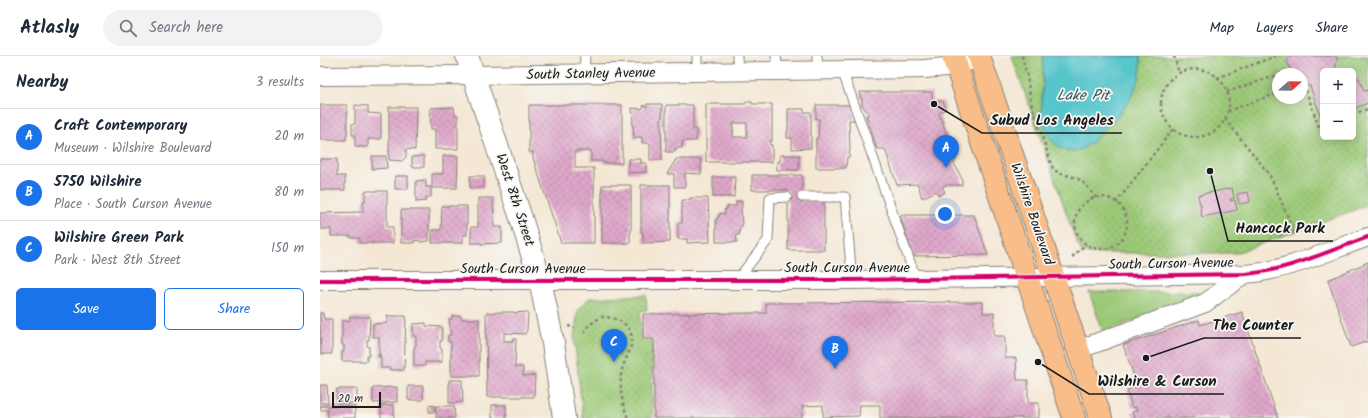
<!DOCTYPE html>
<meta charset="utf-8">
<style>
:root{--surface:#fff;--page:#f2f2f3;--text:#1f2937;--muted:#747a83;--line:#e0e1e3;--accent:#1a73e8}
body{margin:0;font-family:Kalam,sans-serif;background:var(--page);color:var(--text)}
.controls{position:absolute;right:12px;top:12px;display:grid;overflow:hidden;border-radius:6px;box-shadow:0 2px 10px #0003}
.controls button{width:36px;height:36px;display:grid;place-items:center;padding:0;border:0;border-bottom:1px solid var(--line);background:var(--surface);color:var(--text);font:20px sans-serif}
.compass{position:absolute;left:952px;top:12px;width:36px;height:36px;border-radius:50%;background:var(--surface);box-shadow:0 2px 10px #0003;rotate:70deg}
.scale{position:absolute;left:12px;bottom:10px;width:49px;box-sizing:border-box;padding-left:4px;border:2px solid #1c1c1c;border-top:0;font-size:11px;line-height:14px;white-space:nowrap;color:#1c1c1c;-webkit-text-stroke:3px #f6f6f2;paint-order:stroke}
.you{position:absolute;left:625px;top:158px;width:14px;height:14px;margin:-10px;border:3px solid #fff;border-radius:50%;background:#1a73e8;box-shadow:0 0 0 6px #1a73e833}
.badge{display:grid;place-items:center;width:26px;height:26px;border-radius:50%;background:var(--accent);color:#fff;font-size:13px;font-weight:700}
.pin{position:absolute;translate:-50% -33px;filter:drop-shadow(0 1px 2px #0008)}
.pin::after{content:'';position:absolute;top:21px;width:14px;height:12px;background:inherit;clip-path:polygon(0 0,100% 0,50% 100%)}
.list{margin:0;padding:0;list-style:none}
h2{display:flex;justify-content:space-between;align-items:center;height:52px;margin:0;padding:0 16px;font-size:17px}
h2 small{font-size:13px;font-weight:400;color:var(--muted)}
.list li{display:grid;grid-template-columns:26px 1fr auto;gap:12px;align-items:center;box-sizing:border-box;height:56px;padding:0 16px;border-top:1px solid var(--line)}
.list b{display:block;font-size:15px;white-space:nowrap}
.list p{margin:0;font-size:13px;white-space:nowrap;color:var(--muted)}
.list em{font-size:13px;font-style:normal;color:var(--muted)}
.actions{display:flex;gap:8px;padding:12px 16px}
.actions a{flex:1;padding:9px 0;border:1px solid var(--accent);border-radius:6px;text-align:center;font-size:14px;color:var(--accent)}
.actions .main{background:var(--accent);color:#fff}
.icon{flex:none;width:22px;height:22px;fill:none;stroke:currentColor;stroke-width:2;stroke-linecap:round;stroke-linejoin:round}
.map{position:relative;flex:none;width:1048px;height:362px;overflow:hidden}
header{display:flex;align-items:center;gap:24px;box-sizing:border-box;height:56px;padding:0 20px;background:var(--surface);border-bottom:1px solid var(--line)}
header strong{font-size:19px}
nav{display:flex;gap:22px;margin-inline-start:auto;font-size:14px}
.search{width:280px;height:36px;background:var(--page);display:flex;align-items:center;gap:10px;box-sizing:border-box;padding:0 14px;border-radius:22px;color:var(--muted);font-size:15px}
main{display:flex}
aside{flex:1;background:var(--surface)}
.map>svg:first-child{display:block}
.grass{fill:#9bc977;stroke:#5c724a}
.park{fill:url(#park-dots);stroke:#5c724a;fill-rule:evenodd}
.water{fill:#57c5cc;stroke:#3a7074}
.building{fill:url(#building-cross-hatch);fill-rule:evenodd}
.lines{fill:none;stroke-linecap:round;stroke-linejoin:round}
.service-casing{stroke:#888278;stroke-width:11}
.minor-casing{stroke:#888278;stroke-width:20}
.tertiary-casing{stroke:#888278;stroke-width:24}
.primary-casing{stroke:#888278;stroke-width:24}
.path{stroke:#888278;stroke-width:2.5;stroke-dasharray:3 3;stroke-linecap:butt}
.service{stroke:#fff;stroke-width:9}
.minor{stroke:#fff;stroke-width:18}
.tertiary{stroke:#fff;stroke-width:22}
.primary{stroke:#f8bd88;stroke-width:22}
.cycleway-casing{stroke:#f6f6f2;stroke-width:6}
.cycleway{stroke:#d6006c;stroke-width:4}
.labels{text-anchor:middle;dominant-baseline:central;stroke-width:3.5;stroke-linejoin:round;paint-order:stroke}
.street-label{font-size:14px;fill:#1c1c1c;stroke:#f6f6f2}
.water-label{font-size:15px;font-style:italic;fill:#31575a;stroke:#f6f6f2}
.leader{fill:none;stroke:#1c1c1c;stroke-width:1.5}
.callout-dot{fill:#1c1c1c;stroke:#f6f6f2;stroke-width:1.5}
.callout-label{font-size:15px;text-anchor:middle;font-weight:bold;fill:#1c1c1c;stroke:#f6f6f2;stroke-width:3.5;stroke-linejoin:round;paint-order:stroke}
</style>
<header>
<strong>Atlasly</strong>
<div class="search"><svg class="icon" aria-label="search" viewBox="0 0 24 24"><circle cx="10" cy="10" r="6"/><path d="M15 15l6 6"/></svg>Search here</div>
<nav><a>Map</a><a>Layers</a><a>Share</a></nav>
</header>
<main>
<aside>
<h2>Nearby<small>3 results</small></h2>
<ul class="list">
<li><span class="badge">A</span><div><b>Craft Contemporary</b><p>Museum · Wilshire Boulevard</p></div><em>20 m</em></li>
<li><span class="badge">B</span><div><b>5750 Wilshire</b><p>Place · South Curson Avenue</p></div><em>80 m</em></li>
<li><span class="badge">C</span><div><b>Wilshire Green Park</b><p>Park · West 8th Street</p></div><em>150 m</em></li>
</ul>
<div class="actions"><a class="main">Save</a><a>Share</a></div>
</aside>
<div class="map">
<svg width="1048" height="362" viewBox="0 0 1048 362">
<defs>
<pattern id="park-dots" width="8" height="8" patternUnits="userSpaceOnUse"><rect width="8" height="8" fill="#9bc977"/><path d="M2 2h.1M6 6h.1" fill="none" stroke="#85ac66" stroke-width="1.8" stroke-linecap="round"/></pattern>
<pattern id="building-cross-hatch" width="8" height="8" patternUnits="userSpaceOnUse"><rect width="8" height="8" fill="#dfa8cb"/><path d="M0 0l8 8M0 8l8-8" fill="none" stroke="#bf90ae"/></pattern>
</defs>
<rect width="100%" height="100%" fill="#f6f6f2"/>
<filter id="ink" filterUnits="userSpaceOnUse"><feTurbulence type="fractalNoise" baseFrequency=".025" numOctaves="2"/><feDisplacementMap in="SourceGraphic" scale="8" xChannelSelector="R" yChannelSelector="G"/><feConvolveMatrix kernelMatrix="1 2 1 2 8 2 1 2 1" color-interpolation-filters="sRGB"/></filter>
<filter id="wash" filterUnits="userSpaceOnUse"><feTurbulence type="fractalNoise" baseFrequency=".012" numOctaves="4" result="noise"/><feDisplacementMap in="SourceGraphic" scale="16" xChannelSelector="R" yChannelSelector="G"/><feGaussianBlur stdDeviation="0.9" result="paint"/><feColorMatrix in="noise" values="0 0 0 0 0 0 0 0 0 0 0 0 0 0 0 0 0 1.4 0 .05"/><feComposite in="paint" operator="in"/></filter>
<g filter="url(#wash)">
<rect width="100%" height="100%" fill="#f4e7d4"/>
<path class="grass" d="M769,236H878L879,240L783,276Z"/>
<path class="park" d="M692,0H1048V149L916,197H762L755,182ZM1003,15H1033V81H1003ZM958,18H982V42H958Z
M326,239L327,254L320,255L321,284L332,285V362H263L254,281L258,253L269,242Z"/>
<path class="water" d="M723,0H820C825,30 802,57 781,76C776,82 770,88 763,92C746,103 729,86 724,70C720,59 722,51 722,40C723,27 723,13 723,0Z"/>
<g id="blocks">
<path class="building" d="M970,0H1016L1017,4L1015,15H1003V27L1002,28L1003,31V64H1002L990,30L982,28V18H972L967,5Z
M1035,22H1039L1044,35L1048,34V47L1033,53V40L1036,39L1033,31V23Z
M540,36H612V45H623L626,53L619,57L636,104L634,107L642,123V129H626L622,131L625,136L619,140L616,135L602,142L598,128L577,129L565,93H557L546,59H550L542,49V43L540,42Z
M426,46H432V48H452V85H450V89H452V106H386V48H425ZM413,67H427V81H413Z
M327,48H342V62H341L342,104H330V87H322V81H316V83H314L313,70L312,69L313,65L312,52L322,53L324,49L327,51Z
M0,49H27V80L26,79V84H0Z
M35,49L48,50V57L61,58V83H48V91H35V79H32V68H35Z
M209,49H302V108H300V107H283V105H271V95H255V112H274V187H241L213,102V96H209Z
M346,49H373V73H376V85H362V92H355V96H346Z
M496,49H534V64H529L530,93L529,101H527L526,112H496V82H498L499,63H496Z
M69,51H96L95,94L86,93V101L82,105L69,104Z
M134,51L135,59H138V93H115V73H111L110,52Z
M468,53H484V56H491V92L472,93V82H467V75H468Z
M460,99H479V114H457V106H460Z
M52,100H66L67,112L52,113Z
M104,100V111H92V101Z
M123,100H138L137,132H112V118H123Z
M0,103H17V120H25V134H0Z
M308,103H321V107H326V116L308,117Z
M356,103H381V118L365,117V131H354V118H347Z
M432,119H482V145H504V194H468V134H432Z
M75,120H88V133H75Z
M150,120H164V132H150Z
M393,121H415L414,141H393Z
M106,124V131H111V141H106V145L96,146V125Z
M282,129H311V177H310V187H282Z
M321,129H350V186L323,187V177L321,176Z
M912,132L914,142L910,143V145L915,144L917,154L882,161L880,151L882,150V149H880L878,139Z
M45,135H67V171H73V187H40V182H31V180H11V173H0V157L43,156V145H45Z
M928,136L930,146L919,148L917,138Z
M158,142H173L174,171H182V187L161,188V187H151V171H158Z
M370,142H388L390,186L367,187V183H358V167H362V144H370Z
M416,145H422V151H421L422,171H420L419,179H416L417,186H396V163H398V160H400V157L405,158V153H407V150H416Z
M122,150H147V179H143V187H112V174H121Z
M81,154H109V185L100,186L99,184L94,185V187H81Z
M580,159H654L668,199L593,200Z
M1048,206V285L1031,291L1008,224Z
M663,246V257H674V280H685V302H696L697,324H708V347H719V362H560V349H540L539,360L503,361V349L482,350V362H334V283H323V258L446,257V247Z
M179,256H194V257L206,256L208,257L207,274L205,278L184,277V285H193V283H196L195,311H203V320L215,319L214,341H167L166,257Z
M922,256L958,362H814L812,356L817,354L816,351L813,352L811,350V347L807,334L816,331V328H817L803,289L879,264L880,269Z
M0,257H3L4,263H12V298H1Z
M67,260H86L84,314H70V312H61V301H58V299H61H59V281H53V268L67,267Z
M132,260H141V263H159V320H131V286H128V279H131L129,263H132Z
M30,261H50L49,284H47V288L48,291H49V300H47V305H22V296H24V289H22V265H30Z
M106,267V270L122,271V285H120V292L122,293V306H105V310H94V291L96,290V280H93V268Z
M129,324H142L143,346L129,347Z
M0,329H7L8,347H0Z
M88,330H103V344H88Z
M77,331V346L53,347V332Z
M17,333H37V347H17Z
M61,349H74V362H61Z
M109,349L115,350V356H109Z
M172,349H186V362H172Z
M0,350H35V362H8V354H0Z
M116,350H134L135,362H116Z"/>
</g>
</g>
<g filter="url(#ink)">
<use href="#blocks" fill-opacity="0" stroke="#888278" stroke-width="1"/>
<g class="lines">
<defs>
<path id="service" d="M417,0L418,16
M456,0L458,15
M497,0L498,15
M522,14L596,223
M377,16V0
M264,18L265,0
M482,141H525L532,224
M417,224L448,184L450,142L467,141"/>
<path id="minor" d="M0,20L154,19L605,13L636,10L660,1
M0,224H532L925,218C967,215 1008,195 1048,181
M757,294L885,247L925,218"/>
<path id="tertiary" d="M147,0L201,162L220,224L233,287L244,362"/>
<path id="primary" d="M633,0L754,362
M659,0L781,362"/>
</defs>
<use href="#service" class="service-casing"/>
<use href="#minor" class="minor-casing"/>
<use href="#tertiary" class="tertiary-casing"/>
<use href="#primary" class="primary-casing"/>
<path class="path" d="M702,0L707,20L711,47L733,113C744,121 742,117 753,121C763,123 770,134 776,142
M854,0L859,17
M841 47a34 34 0 1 1 68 0a34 34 0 1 1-68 0Z
M960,18L970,14
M897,22L956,0
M982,30L985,32L999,71L1003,70
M907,36L958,19
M908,55L958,37
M1033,58L1048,53
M905,63L949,118L954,128L975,179
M755 167a26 26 0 1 1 52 0a26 26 0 1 1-52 0Z
M796,147L853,73
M752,201L766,188
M248,270L255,272
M264,277L268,270L281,261C303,261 318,273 309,296C306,303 302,311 301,319C300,334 302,349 308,362"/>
<use href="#service" class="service"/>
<use href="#minor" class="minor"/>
<use href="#tertiary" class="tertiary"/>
<use href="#primary" class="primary"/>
<defs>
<path id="cycleway" d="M0,224H532L925,218C967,215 1008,195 1048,181"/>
</defs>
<use href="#cycleway" class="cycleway-casing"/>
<use href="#cycleway" class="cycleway"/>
</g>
</g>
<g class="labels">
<g class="street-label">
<text transform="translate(271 18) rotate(-1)">South Stanley Avenue</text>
<text transform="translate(195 144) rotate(72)">West 8th Street</text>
<text transform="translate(712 158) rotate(71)">Wilshire Boulevard</text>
<text transform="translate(851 208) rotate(-1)">South Curson Avenue</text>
<text x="527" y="212">South Curson Avenue</text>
<text x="203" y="213">South Curson Avenue</text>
</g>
<g class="water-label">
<text x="763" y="40">Lake Pit</text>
</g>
</g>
<path class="leader" d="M614 48L662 77H802M890 115L908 185H1013M826 302L884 282H981M718 306L769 338H904"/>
<g class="callout-dot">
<circle cx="614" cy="48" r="4"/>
<circle cx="890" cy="115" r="4"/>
<circle cx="826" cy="302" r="4"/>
<circle cx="718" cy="306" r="4"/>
</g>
<g class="callout-label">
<text x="732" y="69">Subud Los Angeles</text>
<text x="960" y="177">Hancock Park</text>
<text x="933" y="274">The Counter</text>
<text x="837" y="330">Wilshire &amp; Curson</text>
</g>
</svg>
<div class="controls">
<button>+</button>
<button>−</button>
</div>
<svg class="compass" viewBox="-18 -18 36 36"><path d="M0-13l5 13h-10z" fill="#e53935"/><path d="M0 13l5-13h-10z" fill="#747a83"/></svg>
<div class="scale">20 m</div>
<div class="you"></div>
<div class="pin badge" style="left:626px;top:112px">A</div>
<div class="pin badge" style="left:515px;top:313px">B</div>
<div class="pin badge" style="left:294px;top:306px">C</div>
</div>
</main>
